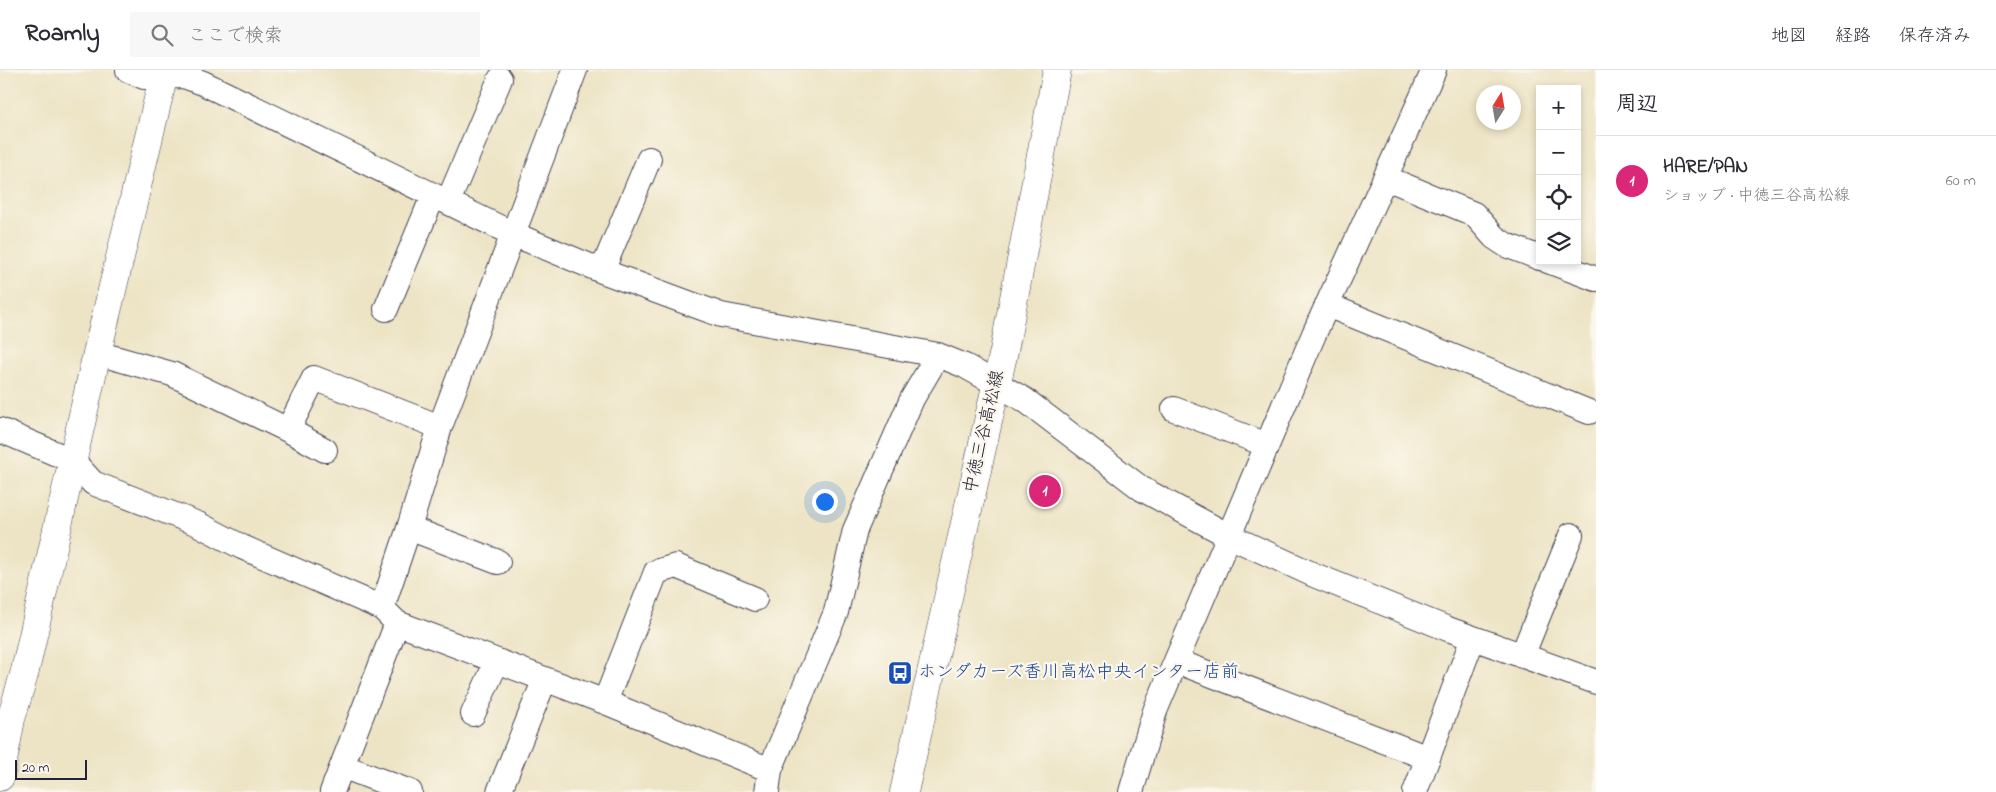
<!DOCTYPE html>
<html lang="ja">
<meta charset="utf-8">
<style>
:root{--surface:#fff;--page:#f7f7f7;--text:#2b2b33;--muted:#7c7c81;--line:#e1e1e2;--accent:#db2777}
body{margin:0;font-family:"Indie Flower","Klee One",sans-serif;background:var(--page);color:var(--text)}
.controls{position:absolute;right:15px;top:15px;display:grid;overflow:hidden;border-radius:0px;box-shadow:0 2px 8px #0003}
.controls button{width:45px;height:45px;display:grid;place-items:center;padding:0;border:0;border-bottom:1px solid var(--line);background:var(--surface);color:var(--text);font:25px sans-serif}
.compass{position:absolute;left:1476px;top:15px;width:45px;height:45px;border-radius:50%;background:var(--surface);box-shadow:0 2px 8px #0003;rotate:11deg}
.scale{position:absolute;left:15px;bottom:12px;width:72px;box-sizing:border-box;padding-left:5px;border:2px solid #22223b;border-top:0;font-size:14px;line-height:18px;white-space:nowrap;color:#22223b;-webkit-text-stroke:4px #fbf7ec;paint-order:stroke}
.you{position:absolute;left:824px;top:431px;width:18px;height:18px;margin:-12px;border:4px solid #fff;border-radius:50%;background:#1a73e8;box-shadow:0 0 0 8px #1a73e833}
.badge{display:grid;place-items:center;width:32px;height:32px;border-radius:50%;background:var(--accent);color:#fff;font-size:16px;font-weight:700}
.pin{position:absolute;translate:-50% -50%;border:2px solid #fff;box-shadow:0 1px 5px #0006}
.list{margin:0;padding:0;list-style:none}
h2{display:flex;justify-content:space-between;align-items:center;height:65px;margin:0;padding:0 20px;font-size:21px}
h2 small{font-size:16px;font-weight:400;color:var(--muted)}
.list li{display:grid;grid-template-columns:32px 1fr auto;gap:15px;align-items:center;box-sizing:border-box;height:90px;padding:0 20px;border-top:1px solid var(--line)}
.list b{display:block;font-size:19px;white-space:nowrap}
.list p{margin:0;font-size:16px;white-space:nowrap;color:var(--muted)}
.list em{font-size:16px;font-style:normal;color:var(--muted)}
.icon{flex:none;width:28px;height:28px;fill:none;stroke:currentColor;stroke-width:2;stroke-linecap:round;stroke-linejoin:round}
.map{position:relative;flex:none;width:1596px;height:722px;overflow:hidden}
header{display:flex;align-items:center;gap:30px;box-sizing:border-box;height:70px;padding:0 25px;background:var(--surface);border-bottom:1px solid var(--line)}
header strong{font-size:24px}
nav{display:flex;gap:28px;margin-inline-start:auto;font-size:18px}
.search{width:350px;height:45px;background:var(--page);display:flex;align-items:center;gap:12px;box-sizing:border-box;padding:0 18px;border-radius:0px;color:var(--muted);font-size:19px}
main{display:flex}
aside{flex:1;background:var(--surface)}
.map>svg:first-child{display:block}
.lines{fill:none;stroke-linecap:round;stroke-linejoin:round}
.minor-casing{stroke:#403f50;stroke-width:26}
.tertiary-casing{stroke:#403f50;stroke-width:29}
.primary-casing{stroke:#403f50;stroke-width:29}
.minor{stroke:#fff;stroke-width:24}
.tertiary{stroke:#fff;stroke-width:28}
.primary{stroke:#fff;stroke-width:28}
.labels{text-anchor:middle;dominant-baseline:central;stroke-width:4.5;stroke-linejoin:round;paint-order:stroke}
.street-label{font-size:18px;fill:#22223b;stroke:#fbf7ec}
.transit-label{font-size:18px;fill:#164399;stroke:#fbf7ec;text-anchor:start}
</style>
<header>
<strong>Roamly</strong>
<div class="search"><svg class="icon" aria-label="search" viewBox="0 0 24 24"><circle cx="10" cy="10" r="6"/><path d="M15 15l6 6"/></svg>ここで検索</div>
<nav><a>地図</a><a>経路</a><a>保存済み</a></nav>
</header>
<main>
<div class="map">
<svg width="1596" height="722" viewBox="0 0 1596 722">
<rect width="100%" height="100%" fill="#fbf7ec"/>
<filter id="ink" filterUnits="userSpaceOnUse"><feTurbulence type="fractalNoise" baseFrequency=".02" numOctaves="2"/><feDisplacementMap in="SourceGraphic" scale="10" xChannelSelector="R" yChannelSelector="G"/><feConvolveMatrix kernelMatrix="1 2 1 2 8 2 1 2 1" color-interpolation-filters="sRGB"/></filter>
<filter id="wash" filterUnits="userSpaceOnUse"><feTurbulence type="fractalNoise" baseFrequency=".0096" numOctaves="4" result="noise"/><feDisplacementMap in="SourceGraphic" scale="20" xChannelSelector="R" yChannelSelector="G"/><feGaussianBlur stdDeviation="1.12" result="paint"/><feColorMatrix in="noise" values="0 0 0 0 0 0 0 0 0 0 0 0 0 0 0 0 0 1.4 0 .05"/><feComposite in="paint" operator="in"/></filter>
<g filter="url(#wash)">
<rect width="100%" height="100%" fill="#ede4c5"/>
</g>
<g filter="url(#ink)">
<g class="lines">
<defs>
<path id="minor" d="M128,0L144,7L184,6L203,13L513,164L602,201L721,245L938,285L965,296L1025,330L1142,419L1229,466L1314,505L1448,559L1596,612
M1386,108L1474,144L1494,167L1506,175L1540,188
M448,132L500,9
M1548,191L1596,209
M602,201L649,89
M1327,235L1589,342
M386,239L433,126
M97,283L172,304L288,360L325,380
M1174,339L1267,375
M0,360L73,391L93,413L198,454L242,477L382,538L397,553L605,632L770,700
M288,360L314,308L440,357
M409,458L498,492
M382,538L409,458L440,357L575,0
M1522,586L1571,465
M1176,591L1428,688
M605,632L656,502L676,496L755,529
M473,644L497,591
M342,696L410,722
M332,722L397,553
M499,722L545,609
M767,722L770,700L836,542L855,460L912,329L938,285
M1131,722L1155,641L1176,591L1314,264L1434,0
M1415,722L1473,568"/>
<path id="tertiary" d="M0,707L11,649L25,601L97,283L165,0"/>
<path id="primary" d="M904,722L1004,281L1057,0"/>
</defs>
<use href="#minor" class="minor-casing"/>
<use href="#tertiary" class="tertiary-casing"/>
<use href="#primary" class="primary-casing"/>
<use href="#minor" class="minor"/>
<use href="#tertiary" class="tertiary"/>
<use href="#primary" class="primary"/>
</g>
</g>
<defs>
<symbol id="bus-square" viewBox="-11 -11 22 22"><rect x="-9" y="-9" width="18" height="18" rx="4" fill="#1a4fb4" stroke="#fbf7ec"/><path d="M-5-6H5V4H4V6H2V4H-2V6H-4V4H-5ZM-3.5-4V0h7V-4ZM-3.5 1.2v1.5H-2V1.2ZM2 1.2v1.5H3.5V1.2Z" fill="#fff"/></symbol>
</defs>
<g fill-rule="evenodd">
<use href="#bus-square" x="886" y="589" width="28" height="28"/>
</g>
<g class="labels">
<g class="street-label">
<text transform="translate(985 362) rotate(-77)">中徳三谷高松線</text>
</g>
<g class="transit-label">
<text x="918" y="603">ホンダカーズ香川高松中央インター店前</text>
</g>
</g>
</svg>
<div class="controls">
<button>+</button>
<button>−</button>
<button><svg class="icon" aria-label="locate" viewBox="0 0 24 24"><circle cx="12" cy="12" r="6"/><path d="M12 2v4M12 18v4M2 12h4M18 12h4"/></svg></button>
<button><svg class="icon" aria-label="layers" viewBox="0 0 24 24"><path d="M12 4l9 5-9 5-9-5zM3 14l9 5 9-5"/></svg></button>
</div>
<svg class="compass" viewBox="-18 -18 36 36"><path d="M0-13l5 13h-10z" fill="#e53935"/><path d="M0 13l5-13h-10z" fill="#7c7c81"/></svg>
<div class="scale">20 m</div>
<div class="you"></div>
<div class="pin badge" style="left:1045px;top:421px">1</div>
</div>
<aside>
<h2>周辺<small></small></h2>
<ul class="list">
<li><span class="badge">1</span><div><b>HARE/PAN</b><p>ショップ · 中徳三谷高松線</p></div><em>60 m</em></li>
</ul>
</aside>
</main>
